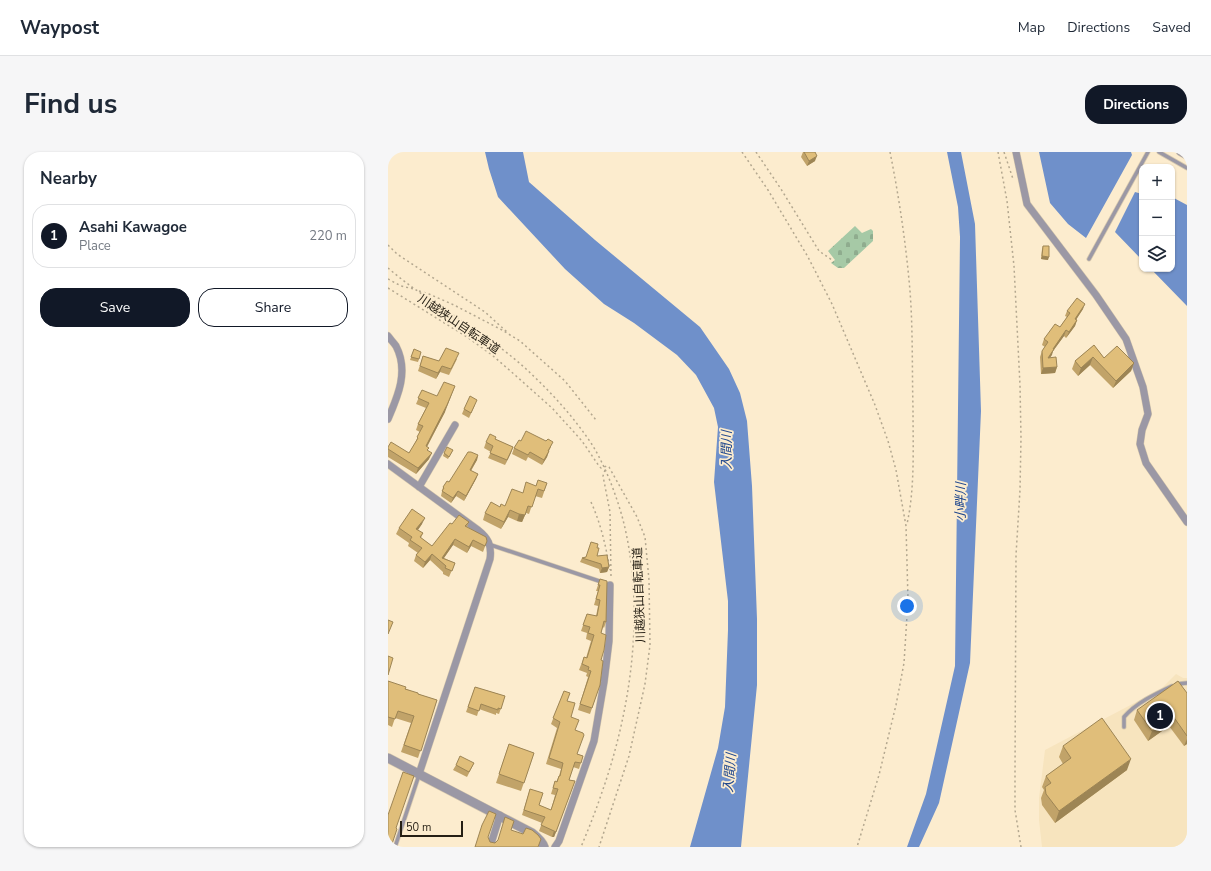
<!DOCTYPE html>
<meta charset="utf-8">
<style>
:root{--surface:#fff;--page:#f6f6f7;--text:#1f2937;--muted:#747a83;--line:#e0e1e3;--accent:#111827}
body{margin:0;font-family:"Nunito Sans","Noto Sans JP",sans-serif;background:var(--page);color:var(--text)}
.controls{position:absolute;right:12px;top:12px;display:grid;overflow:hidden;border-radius:8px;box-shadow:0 1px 3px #0004}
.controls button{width:36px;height:36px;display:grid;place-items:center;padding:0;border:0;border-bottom:1px solid var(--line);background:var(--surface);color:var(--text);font:20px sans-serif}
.scale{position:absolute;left:12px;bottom:10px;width:63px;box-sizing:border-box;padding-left:4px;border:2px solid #251f14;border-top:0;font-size:11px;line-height:14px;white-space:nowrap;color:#251f14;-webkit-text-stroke:3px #fcecce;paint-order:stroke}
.you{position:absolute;left:519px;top:454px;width:14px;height:14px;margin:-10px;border:3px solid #fff;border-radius:50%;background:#1a73e8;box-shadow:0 0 0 6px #1a73e833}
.badge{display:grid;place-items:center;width:26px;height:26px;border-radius:50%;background:var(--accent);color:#fff;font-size:13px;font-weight:700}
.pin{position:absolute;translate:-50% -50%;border:2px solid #fff;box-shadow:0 1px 4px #0006}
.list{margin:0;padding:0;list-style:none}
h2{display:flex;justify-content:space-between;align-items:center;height:52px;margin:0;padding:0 16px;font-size:17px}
h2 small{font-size:13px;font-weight:400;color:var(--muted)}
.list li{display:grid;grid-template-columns:26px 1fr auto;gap:12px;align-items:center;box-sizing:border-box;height:64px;margin:0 8px 8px;padding:0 8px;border:1px solid var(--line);border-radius:16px}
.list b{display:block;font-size:15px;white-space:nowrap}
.list p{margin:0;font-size:13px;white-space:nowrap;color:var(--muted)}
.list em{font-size:13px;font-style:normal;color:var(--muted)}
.actions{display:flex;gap:8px;padding:12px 16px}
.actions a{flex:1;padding:9px 0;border:1px solid var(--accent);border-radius:16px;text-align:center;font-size:14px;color:var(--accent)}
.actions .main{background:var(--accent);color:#fff}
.icon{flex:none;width:22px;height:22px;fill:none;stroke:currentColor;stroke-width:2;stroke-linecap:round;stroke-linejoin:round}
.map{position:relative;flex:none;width:799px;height:695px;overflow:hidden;border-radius:16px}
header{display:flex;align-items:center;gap:24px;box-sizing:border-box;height:56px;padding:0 20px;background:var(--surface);border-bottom:1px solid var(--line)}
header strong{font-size:19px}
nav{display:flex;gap:22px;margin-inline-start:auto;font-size:14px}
.intro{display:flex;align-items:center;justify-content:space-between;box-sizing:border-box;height:96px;padding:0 24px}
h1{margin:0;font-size:28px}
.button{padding:10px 18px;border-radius:16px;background:var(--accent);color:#fff;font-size:14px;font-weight:700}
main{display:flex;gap:24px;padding:0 24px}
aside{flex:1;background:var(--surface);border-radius:16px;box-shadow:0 1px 3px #0004}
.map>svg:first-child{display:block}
.built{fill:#f7e4be}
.cemetery{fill:url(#cemetery-stones)}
.water{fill:#6f90ca}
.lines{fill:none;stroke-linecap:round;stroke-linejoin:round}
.service-casing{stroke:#d5c7ad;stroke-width:5}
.minor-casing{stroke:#d5c7ad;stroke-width:8}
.tertiary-casing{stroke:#d5c7ad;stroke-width:10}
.path{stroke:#b3a78f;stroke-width:1.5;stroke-dasharray:2 3;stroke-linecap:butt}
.service{stroke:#9b98a5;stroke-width:3.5}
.minor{stroke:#9b98a5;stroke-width:7}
.tertiary{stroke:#9b98a5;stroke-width:9}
.wall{fill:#c1a369}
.shaded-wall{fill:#9d8555}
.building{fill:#e0be7a;stroke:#9d8555}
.labels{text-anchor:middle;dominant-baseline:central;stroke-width:3.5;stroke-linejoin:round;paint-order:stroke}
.street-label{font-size:12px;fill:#251f14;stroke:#fcecce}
.water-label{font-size:13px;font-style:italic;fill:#21488e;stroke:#fcecce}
</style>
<header>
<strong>Waypost</strong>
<nav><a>Map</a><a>Directions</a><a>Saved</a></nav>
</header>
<div class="intro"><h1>Find us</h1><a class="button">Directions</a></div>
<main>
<aside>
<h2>Nearby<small></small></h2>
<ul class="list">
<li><span class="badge">1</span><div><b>Asahi Kawagoe</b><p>Place</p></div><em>220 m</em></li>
</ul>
<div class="actions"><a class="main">Save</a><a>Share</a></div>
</aside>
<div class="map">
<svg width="799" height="695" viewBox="0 0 799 695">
<defs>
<pattern id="cemetery-stones" width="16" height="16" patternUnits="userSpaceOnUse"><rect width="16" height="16" fill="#a6c9a6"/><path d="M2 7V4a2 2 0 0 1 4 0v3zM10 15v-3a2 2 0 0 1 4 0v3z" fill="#8fac8e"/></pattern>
</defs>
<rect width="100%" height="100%" fill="#fcecce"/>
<path class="built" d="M788,522L795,526H799V693L797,695H654L651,668V646L657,598L773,537Z"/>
<path class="cemetery" d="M467,74L474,81L483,77L485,79V89L456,116H450L443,111L447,108L440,99Z"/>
<path class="water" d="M97,0H135L141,30L207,88L312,175L341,217L352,241L359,269L364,334L369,467V533L353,695H302L330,596L337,555L340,478V449L326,330L330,275L326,256L308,223L289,203L246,171L216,152L177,117L110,45L101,17Z
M559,0H573L587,72L593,259L582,511L551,651L531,695H519L538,642L567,514L572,85L570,55Z
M651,0H743L744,3L698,86L680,72L662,51Z
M747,40L754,42V108L727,80Z
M784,45L799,53V154L763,117H784Z"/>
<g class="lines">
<defs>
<path id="service" d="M771,0L799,16
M701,107L760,0
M103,393L214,430
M789,532L799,531
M736,575V565C748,551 767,542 784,534
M7,695L31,623"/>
<path id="minor" d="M628,0L639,52L708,143L738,187L755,235L760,262L754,278L752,292L758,311L799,370
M792,0L799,4
M0,184C2,187 6,191 8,194C21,219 10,244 0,267
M0,312L90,378C100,386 104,393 102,407L31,622
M31,335L67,273
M102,695L112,663
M167,695L171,689L206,589L216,530L221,489L222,433"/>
<path id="tertiary" d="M0,606L144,681C149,685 154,689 156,695"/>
</defs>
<use href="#service" class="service-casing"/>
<use href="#minor" class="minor-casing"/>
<use href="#tertiary" class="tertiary-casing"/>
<path class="path" d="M354,0L380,38L420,105L444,152L487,253L500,289L508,318L518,374L520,448L516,511L508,553L491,623L469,695
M368,0L393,37L431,99L444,108
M502,0C511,45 518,92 522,139C525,178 524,218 525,257C525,295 527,336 519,372
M610,0L619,49L626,114L632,233L633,286L632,338L628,403L627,623V658L633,695
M616,0L625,27
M0,93L9,102L97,160L119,180
M0,116C43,153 95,178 137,216C162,239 186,265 205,294C218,316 227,340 234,364C258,454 244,556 213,643C207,661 200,678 193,695
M0,127L13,134L26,137
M0,136L79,185L104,203L127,223L164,256L185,279L194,289L211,314L213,316L219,314L221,315L249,365L257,385L261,428L262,493L257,532L241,604L211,695
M31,139L41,142L66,153L114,178L132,189L177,229L208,268
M217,318L215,324L222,360L223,425
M203,350C213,372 218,395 222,418"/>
<use href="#service" class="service"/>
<use href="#minor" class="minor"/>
<use href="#tertiary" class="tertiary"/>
</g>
<path class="wall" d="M415,0H427V9L419,14L413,5Z
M655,94L660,108L653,107L654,97Z
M695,157L688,168H689L687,174L678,186L676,184L665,199L662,206L669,215L667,221L653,222L652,205L654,199L657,195L654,193L656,187L672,175L679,165L677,164L679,159Z
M706,193L716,206L746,211L743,219L725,236L702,213L690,224L684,217L687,209Z
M26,197L31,207L30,210L22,208Z
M35,204L51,209L69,207L61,223L52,220L48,227L30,219Z
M34,238L57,260L39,295L41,307L28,322L0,305V295L21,301L27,291L32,280L28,278L30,272L38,256L28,252Z
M87,253L81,266L74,262L76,257Z
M107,287L125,295L117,313L100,306L103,300L96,296L98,290Z
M133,289L163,295L161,299L159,305L154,313L140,305L138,309L124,302L126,296Z
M65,298L60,307L55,304L56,301Z
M90,303L89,308L83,319L90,322L88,327L76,349L68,344L63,351L53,344L55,335Z
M159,331L154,346L147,344L141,362L138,361L134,370L129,369L120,365L113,377L95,368L97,361L112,355L117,354L135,341L147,334Z
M81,370L79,375L99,389L95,400L83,394L79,401L65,393L56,406L67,411L61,425L55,422V420L42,408L35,416L26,409L28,403L30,401L20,394L21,391L8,382L11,376L34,372L30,378L35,381L33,386L44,394L64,372Z
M209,396V404L221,415L219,420L212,421L211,417L192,410L194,406L198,405Z
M212,427L218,470L216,476L215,475L213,481V508L212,533L202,562L190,558L200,525L198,524L199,521L191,518L196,505L198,506L203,489L198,487L199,481L193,479L199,462L208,464L210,454L206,453L210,439H208Z
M0,529L30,542L49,548L30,606L13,600L23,571L7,566L4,575L0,573Z
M87,535L117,544L111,562L108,561V563L91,557L89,564L78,560Z
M176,539L179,549L183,565L187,578L189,602L195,604L191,617L185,615L181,628L187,629L166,685H164L151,679L154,671L134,663L142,637L151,653L163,658L167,643L163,642L167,629L168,630L171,624L173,617L158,612L169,576L163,572Z
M799,541V592L796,594L781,574L760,589L746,568L749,558Z
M121,592L146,601L133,639L108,631Z
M675,594L739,618L667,671L654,653L653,646L656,638L654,635L658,624L675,612L671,605Z
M86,611L79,625L65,618L68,613Z"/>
<path class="shaded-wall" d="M429,4L427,9L419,14L421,9Z
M654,104L661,105L660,108L653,107Z
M697,152L695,157L685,172L687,167Z
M689,168L687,174L678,186L681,180Z
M678,178L676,184L665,199L664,203L658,211L660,206L665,197Z
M705,205L702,213L690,224L693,216Z
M746,211L743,219L725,236L728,229Z
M54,214L52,220L48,227L50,221Z
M669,215L667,221L653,222L655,216Z
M67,234L57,260L36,300L38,294Z
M125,295L123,301L117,313L119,308Z
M161,299L159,305L154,313L156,308Z
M44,301L41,307L28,322L30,316Z
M90,303L89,308L80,323L82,318Z
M90,322L88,327L76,349L78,344Z
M70,339L68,344L63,351L65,346Z
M122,358L120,365L113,377L116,370Z
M131,362L137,363L134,370L129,369Z
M37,366L34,372L26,383L28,377Z
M67,387L65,393L53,410L54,406Z
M85,388L83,394L79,401L81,395Z
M44,402L42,408L35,416L37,410Z
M221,415L219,420L212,421L214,416Z
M785,564L781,574L760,589L764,579Z
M799,587V592L796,594Z
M743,607L739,618L667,671L671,659Z
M166,679L168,680L166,685H164Z"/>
<path class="building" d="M416,0H427L429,4L421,9Z
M655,94H661V105L654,104Z
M689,146L697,152L687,167L689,168L681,180L678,178L665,197H666L660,206L668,205L669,215L655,216L654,199L660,190L656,187L667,172L672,175L682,161L679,159Z
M706,193L716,206L729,194L746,211L728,229L705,205L693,216L687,209Z
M58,196L71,201L63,217L54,214L50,221L32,214L35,204L51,209Z
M26,197L33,200L31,207L23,205Z
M56,230L67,234L59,253L38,294L41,296L39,298L44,301L30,316L0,297V295L3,290L21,301L30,286L29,285L35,274L30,272L41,251L30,246L34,238L49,244Z
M82,244L89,248L83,261L76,257Z
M138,279L158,289L160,287L165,290L160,299H161L156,308L142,300L140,303L126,296L131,288L133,289Z
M102,282L108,285L107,287L125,295L119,308L102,301L105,294L98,290Z
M59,295L65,298L61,305L56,301Z
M80,300H83L90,303L82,318L90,322L78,344L70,339L65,346L54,339L56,336L55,335L59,329L61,330Z
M150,328L159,331L156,339L150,337L144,355L140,354L137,363L131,362L122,358L116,370L97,361L103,350L112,355L113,352L117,354L124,337L135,341L138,330L148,334Z
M24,357L37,366L28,377L35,381L32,385L44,394L62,371L64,372L71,363L81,370L77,374L98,385L99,389L97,394L85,388L81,395L67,387L54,406L67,411L64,419L57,416L58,414L44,402L37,410L28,403L34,396L22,388L24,385L11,376Z
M203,390L210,392L209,396H211L209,404L219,403L221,415L214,416L213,412L194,406L198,405Z
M212,427L219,429L218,470L216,469L213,481L218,483L216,498L213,508L215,509L212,533L204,556L192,552L203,519L200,518L201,515L194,512L196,505L199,506L206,483L200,481L202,475L195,473L199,462L209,464L212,448L208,447L212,433H210Z
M0,468L5,470L0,482Z
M0,504L5,506L0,523Z
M0,529L18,535L17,537L30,541V542L49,548L33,599L16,593L26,564L10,559L7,567L0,565Z
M790,529L799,541V584L785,564L764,579L749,558Z
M87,535L117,544L113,557L110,556V558L93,552L91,559L80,555Z
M176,539L182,541L179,549L187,551L183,565L191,568L187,578L195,581L196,583L189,602L195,604L193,611L187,610L181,628L187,629L168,680L166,679L153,673L157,665L136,658L142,637L155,641L151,653L163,658L170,637L165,636L167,629L169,630L171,624H172L175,611L161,606L172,570L165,566Z
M714,566L743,607L671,659L658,642L657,635L663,631L658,624L683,606L675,594Z
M121,592L146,601L136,631L111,622Z
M72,604L86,611L81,620L68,613Z
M15,620L26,624L8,676L9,677L3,695H0V663Z
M101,659L108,662L100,685L102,690L107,691L110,688L117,665L126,669L123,678L135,682L138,676L144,678L150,683L153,687L150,695H87L94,673Z"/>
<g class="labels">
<g class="street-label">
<text transform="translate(71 172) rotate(34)">川越狭山自転車道</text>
<text transform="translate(251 443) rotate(-92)">川越狭山自転車道</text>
</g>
<g class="water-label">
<text transform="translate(339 298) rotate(-90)">入間川</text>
<text transform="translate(573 350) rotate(-89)">小畔川</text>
<text transform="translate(342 621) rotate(-85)">入間川</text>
</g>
</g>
</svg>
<div class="controls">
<button>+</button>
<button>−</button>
<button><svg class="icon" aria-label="layers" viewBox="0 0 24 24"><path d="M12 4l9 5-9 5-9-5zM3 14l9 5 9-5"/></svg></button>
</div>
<div class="scale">50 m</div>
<div class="you"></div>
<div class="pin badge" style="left:772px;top:564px">1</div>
</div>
</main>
